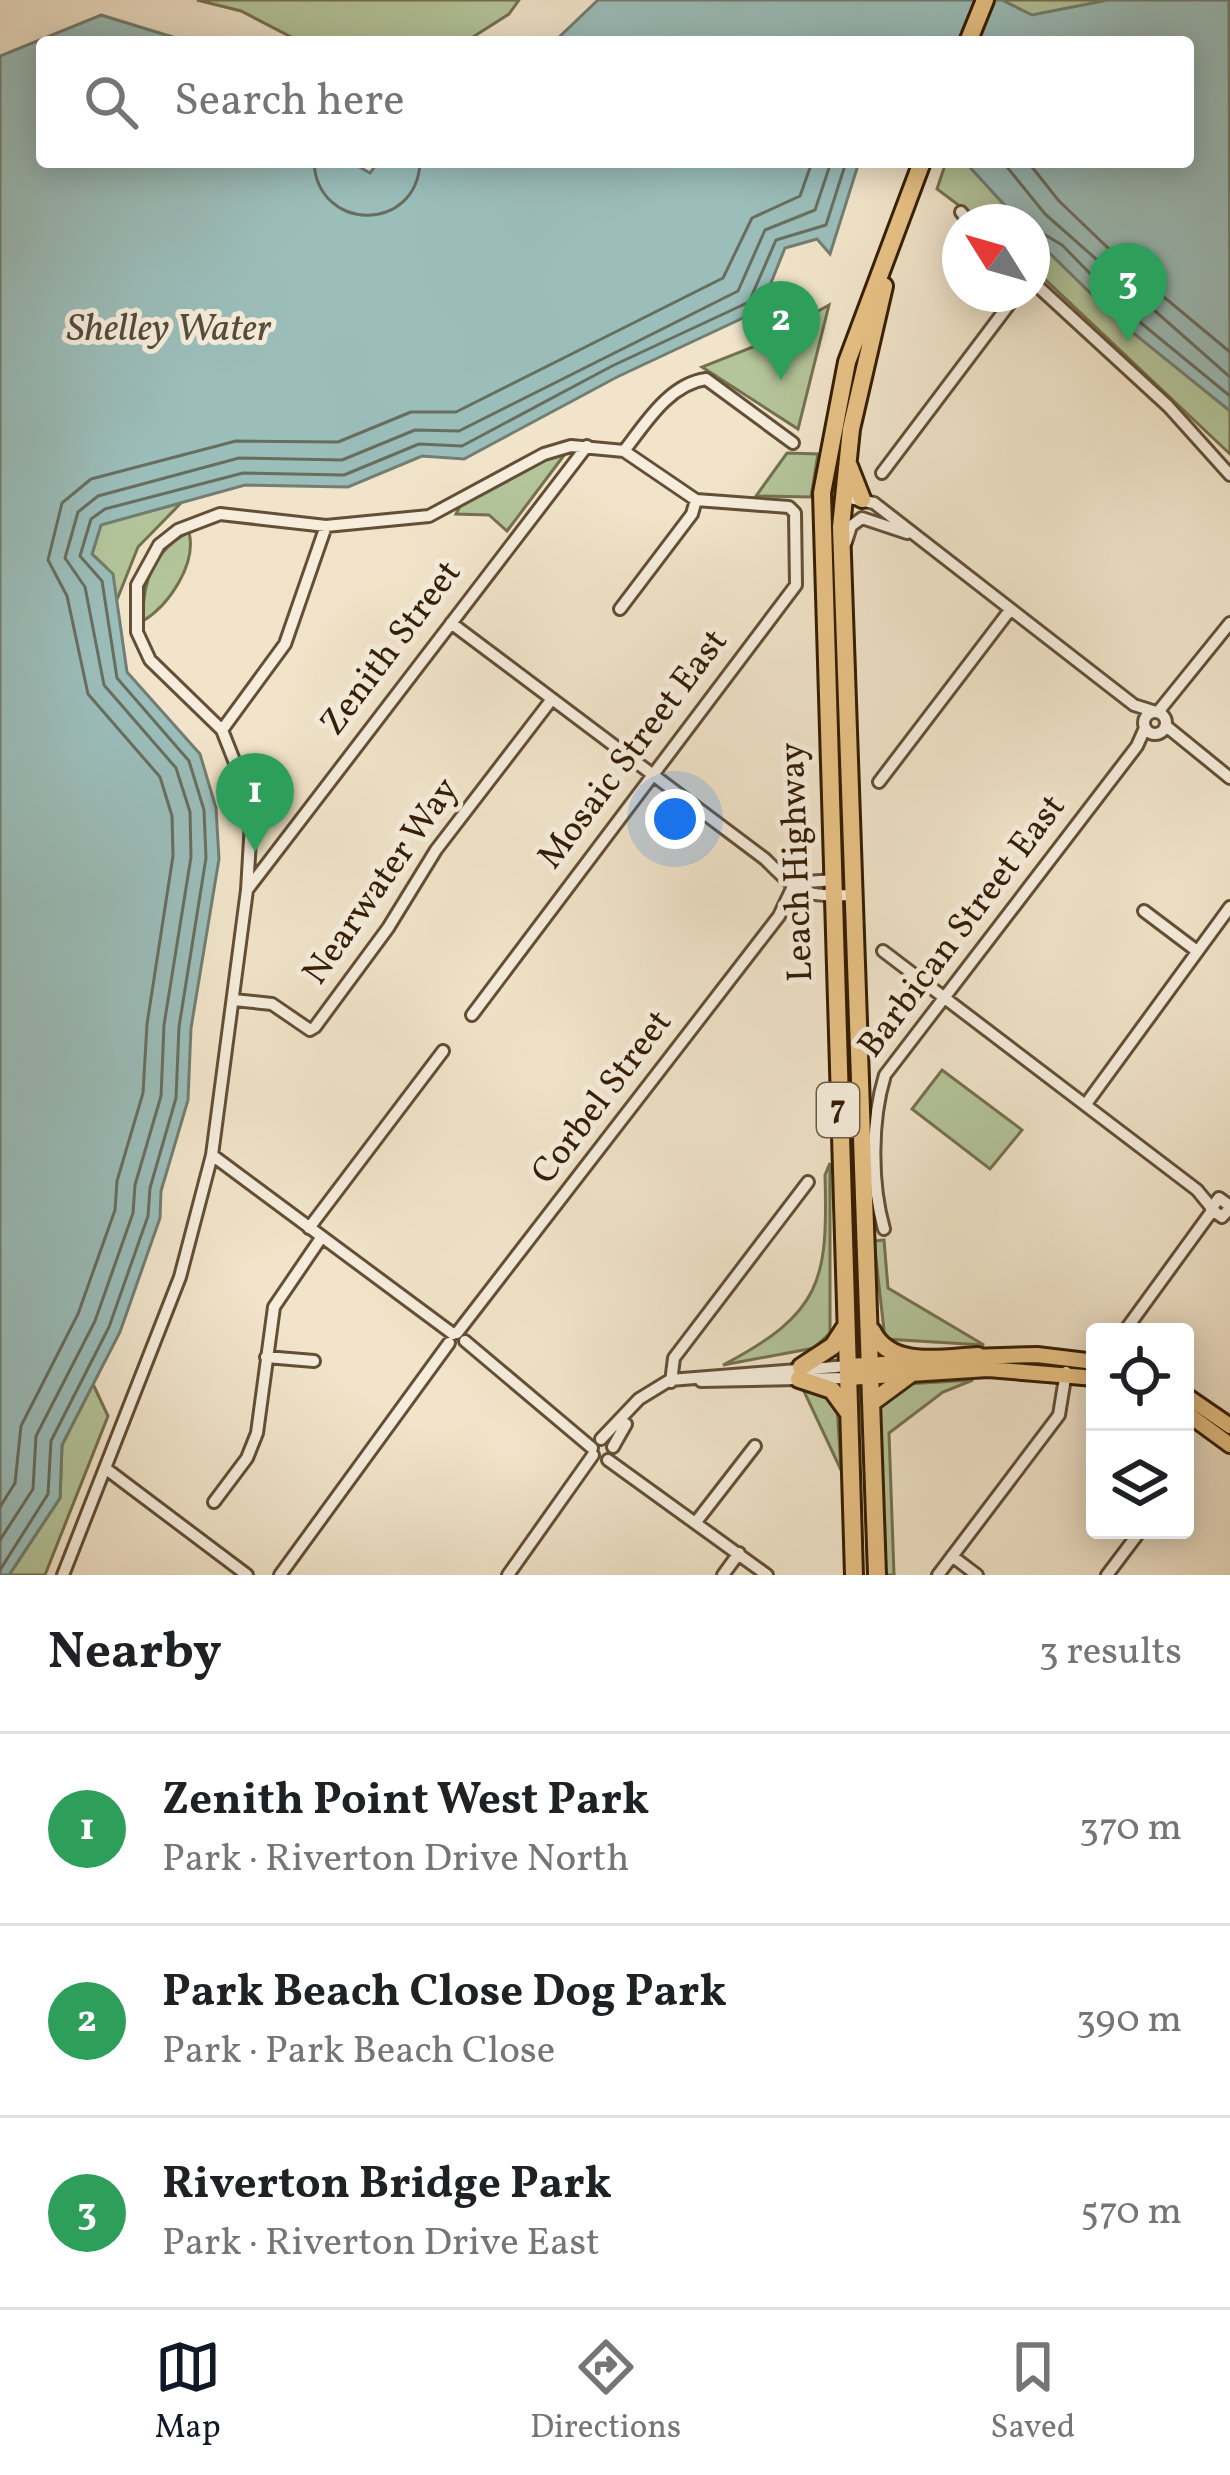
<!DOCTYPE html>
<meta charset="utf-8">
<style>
:root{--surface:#fff;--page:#f6f6f6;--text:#202124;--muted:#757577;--line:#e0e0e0;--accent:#111827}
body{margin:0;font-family:Vollkorn,serif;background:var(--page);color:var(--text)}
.controls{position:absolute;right:36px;bottom:36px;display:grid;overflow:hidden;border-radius:12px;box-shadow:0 6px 30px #0003}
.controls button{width:108px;height:108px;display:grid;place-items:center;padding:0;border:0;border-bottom:3px solid var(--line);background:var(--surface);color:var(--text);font:60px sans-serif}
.compass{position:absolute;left:942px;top:204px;width:108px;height:108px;border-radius:50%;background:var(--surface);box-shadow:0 6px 30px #0003;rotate:307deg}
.you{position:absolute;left:675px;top:819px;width:42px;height:42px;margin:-30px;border:9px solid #fff;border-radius:50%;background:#1a73e8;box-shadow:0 0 0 18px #1a73e833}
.badge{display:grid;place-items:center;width:78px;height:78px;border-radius:50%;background:var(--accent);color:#fff;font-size:39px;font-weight:700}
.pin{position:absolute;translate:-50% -99px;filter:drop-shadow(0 3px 6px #0008)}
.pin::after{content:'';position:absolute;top:63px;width:42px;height:36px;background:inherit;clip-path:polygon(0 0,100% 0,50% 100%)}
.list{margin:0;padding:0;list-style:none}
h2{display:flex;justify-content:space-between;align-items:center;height:156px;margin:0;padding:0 48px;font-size:51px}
h2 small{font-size:39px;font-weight:400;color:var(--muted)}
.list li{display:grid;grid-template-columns:78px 1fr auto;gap:36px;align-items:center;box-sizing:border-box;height:192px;padding:0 48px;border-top:3px solid var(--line)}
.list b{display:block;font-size:45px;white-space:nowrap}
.list p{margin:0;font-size:39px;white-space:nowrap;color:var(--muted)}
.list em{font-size:39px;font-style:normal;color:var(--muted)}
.icon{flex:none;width:66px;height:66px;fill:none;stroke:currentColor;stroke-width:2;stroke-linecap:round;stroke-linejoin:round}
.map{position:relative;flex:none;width:1230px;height:1575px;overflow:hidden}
.search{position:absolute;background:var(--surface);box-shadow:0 6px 30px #0003;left:36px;right:36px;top:36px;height:132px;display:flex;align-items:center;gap:30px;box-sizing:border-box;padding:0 42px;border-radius:12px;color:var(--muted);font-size:45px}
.sheet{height:732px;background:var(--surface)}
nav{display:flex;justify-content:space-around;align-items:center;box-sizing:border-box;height:168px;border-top:3px solid var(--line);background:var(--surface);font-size:33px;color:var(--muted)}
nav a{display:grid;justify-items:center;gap:6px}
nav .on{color:var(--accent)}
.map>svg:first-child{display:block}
.green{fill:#b4c59b;stroke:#74714f;stroke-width:3}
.water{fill:#9bbebb;stroke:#727e71;stroke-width:3}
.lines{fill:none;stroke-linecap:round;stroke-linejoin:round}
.shore{stroke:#686e5f;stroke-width:3}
.minor-casing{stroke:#634f35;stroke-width:16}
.major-casing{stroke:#341d03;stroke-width:20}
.highway-casing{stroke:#341d03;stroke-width:22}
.minor{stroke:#f6eddd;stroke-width:10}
.major{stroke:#e8c285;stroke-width:14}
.highway{stroke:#e8c285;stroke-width:16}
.labels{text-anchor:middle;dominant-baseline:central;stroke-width:10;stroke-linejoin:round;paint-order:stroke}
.shield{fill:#f6eddd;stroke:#6e5b44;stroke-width:3}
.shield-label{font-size:33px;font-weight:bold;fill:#341d03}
.street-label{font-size:36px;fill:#341d03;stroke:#f6eddd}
.water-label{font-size:39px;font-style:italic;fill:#534d3a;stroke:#f6eddd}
</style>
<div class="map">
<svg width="1230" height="1575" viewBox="0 0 1230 1575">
<rect width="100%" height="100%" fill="#f1e4ca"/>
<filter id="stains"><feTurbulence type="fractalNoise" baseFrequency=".00167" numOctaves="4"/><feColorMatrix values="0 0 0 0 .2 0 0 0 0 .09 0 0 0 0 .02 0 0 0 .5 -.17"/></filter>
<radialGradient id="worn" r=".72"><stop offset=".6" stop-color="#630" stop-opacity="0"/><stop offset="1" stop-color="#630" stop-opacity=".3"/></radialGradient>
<path class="green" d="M197,0H519L509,14L465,42H301L241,11Z
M1002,0H1230V454L1032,267V222H981L937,189L946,162H1188V42H986Z
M829,305L798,429L702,367L758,345Z
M787,453L818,454L811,497L756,496Z
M565,454L507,531L489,515L456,514L461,504L544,458Z
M181,503L138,547L116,602L106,567L92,554L101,524Z
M189,532C197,564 169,605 143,621C142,582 153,551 189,532Z
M942,1070L1022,1130L990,1169L912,1109Z
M830,1163V1333L814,1348L723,1365C822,1313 828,1281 825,1175Z
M884,1240L888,1288L984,1345L885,1339L874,1241Z
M973,1380L943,1392L889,1433L894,1575H881L876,1404L907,1384Z
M93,1384L108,1416L45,1575H9L60,1498L62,1445Z
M801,1385L819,1388L837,1406L841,1470Z"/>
<path class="water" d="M598,0H1002L1032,15L1108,0H1229L1230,411L1122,324L1032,236V222H1020L965,162H1188V42H554Z
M101,15L189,42H42V162H351L370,173L378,162H859L830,254L817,239L785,248L760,310L617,377L464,459L422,456L348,487L245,485L101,525L92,554L113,574L127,672L200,754L216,808L219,859L191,1028L188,1100L161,1191L160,1218L120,1332L62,1445L60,1498L9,1575H0V56Z"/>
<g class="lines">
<path class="shore" d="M314,162C317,232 417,234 420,162
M1003,162L1045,214L1230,377
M1028,162L1059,201L1129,268L1230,352
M1032,227L1062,245L1130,314L1230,396
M0,1507L15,1483L21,1426L78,1314L115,1210L117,1181L143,1093L147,1024L173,856L172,816L160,777L88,694L67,596L48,560L62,503L91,479L236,441L338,442L411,412H456L723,278L752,218L800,196L812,162
M0,1540L33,1489L36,1436L95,1321L133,1213L135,1185L161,1096L164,1025L191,857L190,812L176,768L104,685L85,587L65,558L78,512L98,496L239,458L342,460L415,430L459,431L738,291L765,230L815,210L831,162
M0,1570L48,1494L51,1441L109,1327L148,1216L150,1188L176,1098L179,1027L206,858L204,810L189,761L117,678L102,581L80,556L91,519L105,509L243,473L344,475L419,444L462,446L612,366L749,302L776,240L826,225L846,162"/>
<defs>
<path id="minor" d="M961,212L969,222
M1032,281L1168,406L1230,475
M624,451C645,424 669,384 706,379L793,443
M882,473L1017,294
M842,503L850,498L874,503L1134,705L1156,712
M846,542L851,526L862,518L907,533
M620,609L692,514L696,500
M451,623L765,859C801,895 801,896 855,895
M1144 723a11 11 0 1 1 22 0a11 11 0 1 1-22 0Z
M1158,712L1230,623
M1166,726L1230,778
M222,730L285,644L326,526
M879,782L1010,610
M776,870L805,882L836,880
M247,890L587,446
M1144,911L1197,951
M883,951L1197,1190L1211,1207
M234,1000L272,1004L310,1030L315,1027L388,928L436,850L552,699
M1086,1104L1230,907
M212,1155L453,1334
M1230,1206L1219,1198L1211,1209L1222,1217L1230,1208
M309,1228L443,1051
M884,1229C871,1184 871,1120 885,1075L1137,746L1145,728
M1124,1332L1212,1211
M457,1333L779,916L797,878
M465,1341L592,1448
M266,1357L314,1361
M701,1381L848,1378
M671,1382L674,1358L808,1182
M601,1439L639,1399L670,1380L848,1366
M613,1447L626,1424
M608,1460L767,1575
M105,1468L247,1575
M214,1502L247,1458L257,1433L274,1307L321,1238
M696,1522L755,1446
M952,1556L977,1575
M63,1575L180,1277L212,1155L247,890L252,806L222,730L150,660L137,632V585L159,545L178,530L220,514L326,526L429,516L544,454L571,446L624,451L696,500L789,507L795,513L796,585L472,1015
M280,1575L449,1343
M508,1575L593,1455
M723,1575L739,1553
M938,1575L1059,1415L1066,1372
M1107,1575L1141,1530"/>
<path id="major" d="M969,1357L1037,1355L1095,1362
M848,1366L917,1362
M848,1378L988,1369L1095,1378
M1185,1395L1230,1426
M1185,1412L1230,1445"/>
<path id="highway" d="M968,42L985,0
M849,466L862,499
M872,1331C891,1369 941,1358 978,1356
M801,1367L833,1346L844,1329
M799,1379L832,1390L848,1412
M871,1403L909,1375
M854,1575L822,493L847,362L922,162
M877,1575L841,527L851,429L884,286"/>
</defs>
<use href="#minor" class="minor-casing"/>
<use href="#major" class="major-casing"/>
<use href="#highway" class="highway-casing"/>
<use href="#minor" class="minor"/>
<use href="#major" class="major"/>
<use href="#highway" class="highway"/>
</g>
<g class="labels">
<rect class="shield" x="817" y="1083" width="42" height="54" rx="9"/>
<g class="shield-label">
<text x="838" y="1110">7</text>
</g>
<g class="street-label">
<text transform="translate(392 649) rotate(-53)">Zenith Street</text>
<text transform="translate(634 750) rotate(-53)">Mosaic Street East</text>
<text transform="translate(798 862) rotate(-92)">Leach Highway</text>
<text transform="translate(382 882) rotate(-55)">Nearwater Way</text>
<text transform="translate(963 927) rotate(-53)">Barbican Street East</text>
<text transform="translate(603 1098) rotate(-53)">Corbel Street</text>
</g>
<g class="water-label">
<text x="169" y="330">Shelley Water</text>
</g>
</g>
<rect width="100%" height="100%" filter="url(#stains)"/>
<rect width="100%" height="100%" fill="url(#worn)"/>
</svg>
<div class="controls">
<button><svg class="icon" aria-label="locate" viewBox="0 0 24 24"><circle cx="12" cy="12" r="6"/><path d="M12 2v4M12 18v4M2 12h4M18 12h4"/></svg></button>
<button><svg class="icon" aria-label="layers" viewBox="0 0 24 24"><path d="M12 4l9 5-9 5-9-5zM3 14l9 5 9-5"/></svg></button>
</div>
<svg class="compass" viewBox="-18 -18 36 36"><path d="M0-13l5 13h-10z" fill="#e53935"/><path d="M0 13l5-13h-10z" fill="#757577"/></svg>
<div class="you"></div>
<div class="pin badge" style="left:255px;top:852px;background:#2e9e5b">1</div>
<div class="pin badge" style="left:781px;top:380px;background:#2e9e5b">2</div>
<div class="pin badge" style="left:1128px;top:342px;background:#2e9e5b">3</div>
<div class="search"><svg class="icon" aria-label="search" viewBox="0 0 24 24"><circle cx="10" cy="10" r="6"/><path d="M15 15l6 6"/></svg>Search here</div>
</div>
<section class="sheet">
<h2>Nearby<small>3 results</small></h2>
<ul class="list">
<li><span class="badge" style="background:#2e9e5b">1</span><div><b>Zenith Point West Park</b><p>Park · Riverton Drive North</p></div><em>370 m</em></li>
<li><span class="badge" style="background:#2e9e5b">2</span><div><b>Park Beach Close Dog Park</b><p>Park · Park Beach Close</p></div><em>390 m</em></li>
<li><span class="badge" style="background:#2e9e5b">3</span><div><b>Riverton Bridge Park</b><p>Park · Riverton Drive East</p></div><em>570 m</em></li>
</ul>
</section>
<nav>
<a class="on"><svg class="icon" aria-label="map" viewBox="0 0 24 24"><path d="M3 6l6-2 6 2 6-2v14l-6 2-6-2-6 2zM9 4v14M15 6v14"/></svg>Map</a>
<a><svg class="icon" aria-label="directions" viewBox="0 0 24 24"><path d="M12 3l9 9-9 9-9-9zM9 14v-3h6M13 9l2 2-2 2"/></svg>Directions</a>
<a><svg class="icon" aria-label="saved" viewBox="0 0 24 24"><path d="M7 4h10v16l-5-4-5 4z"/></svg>Saved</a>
</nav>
